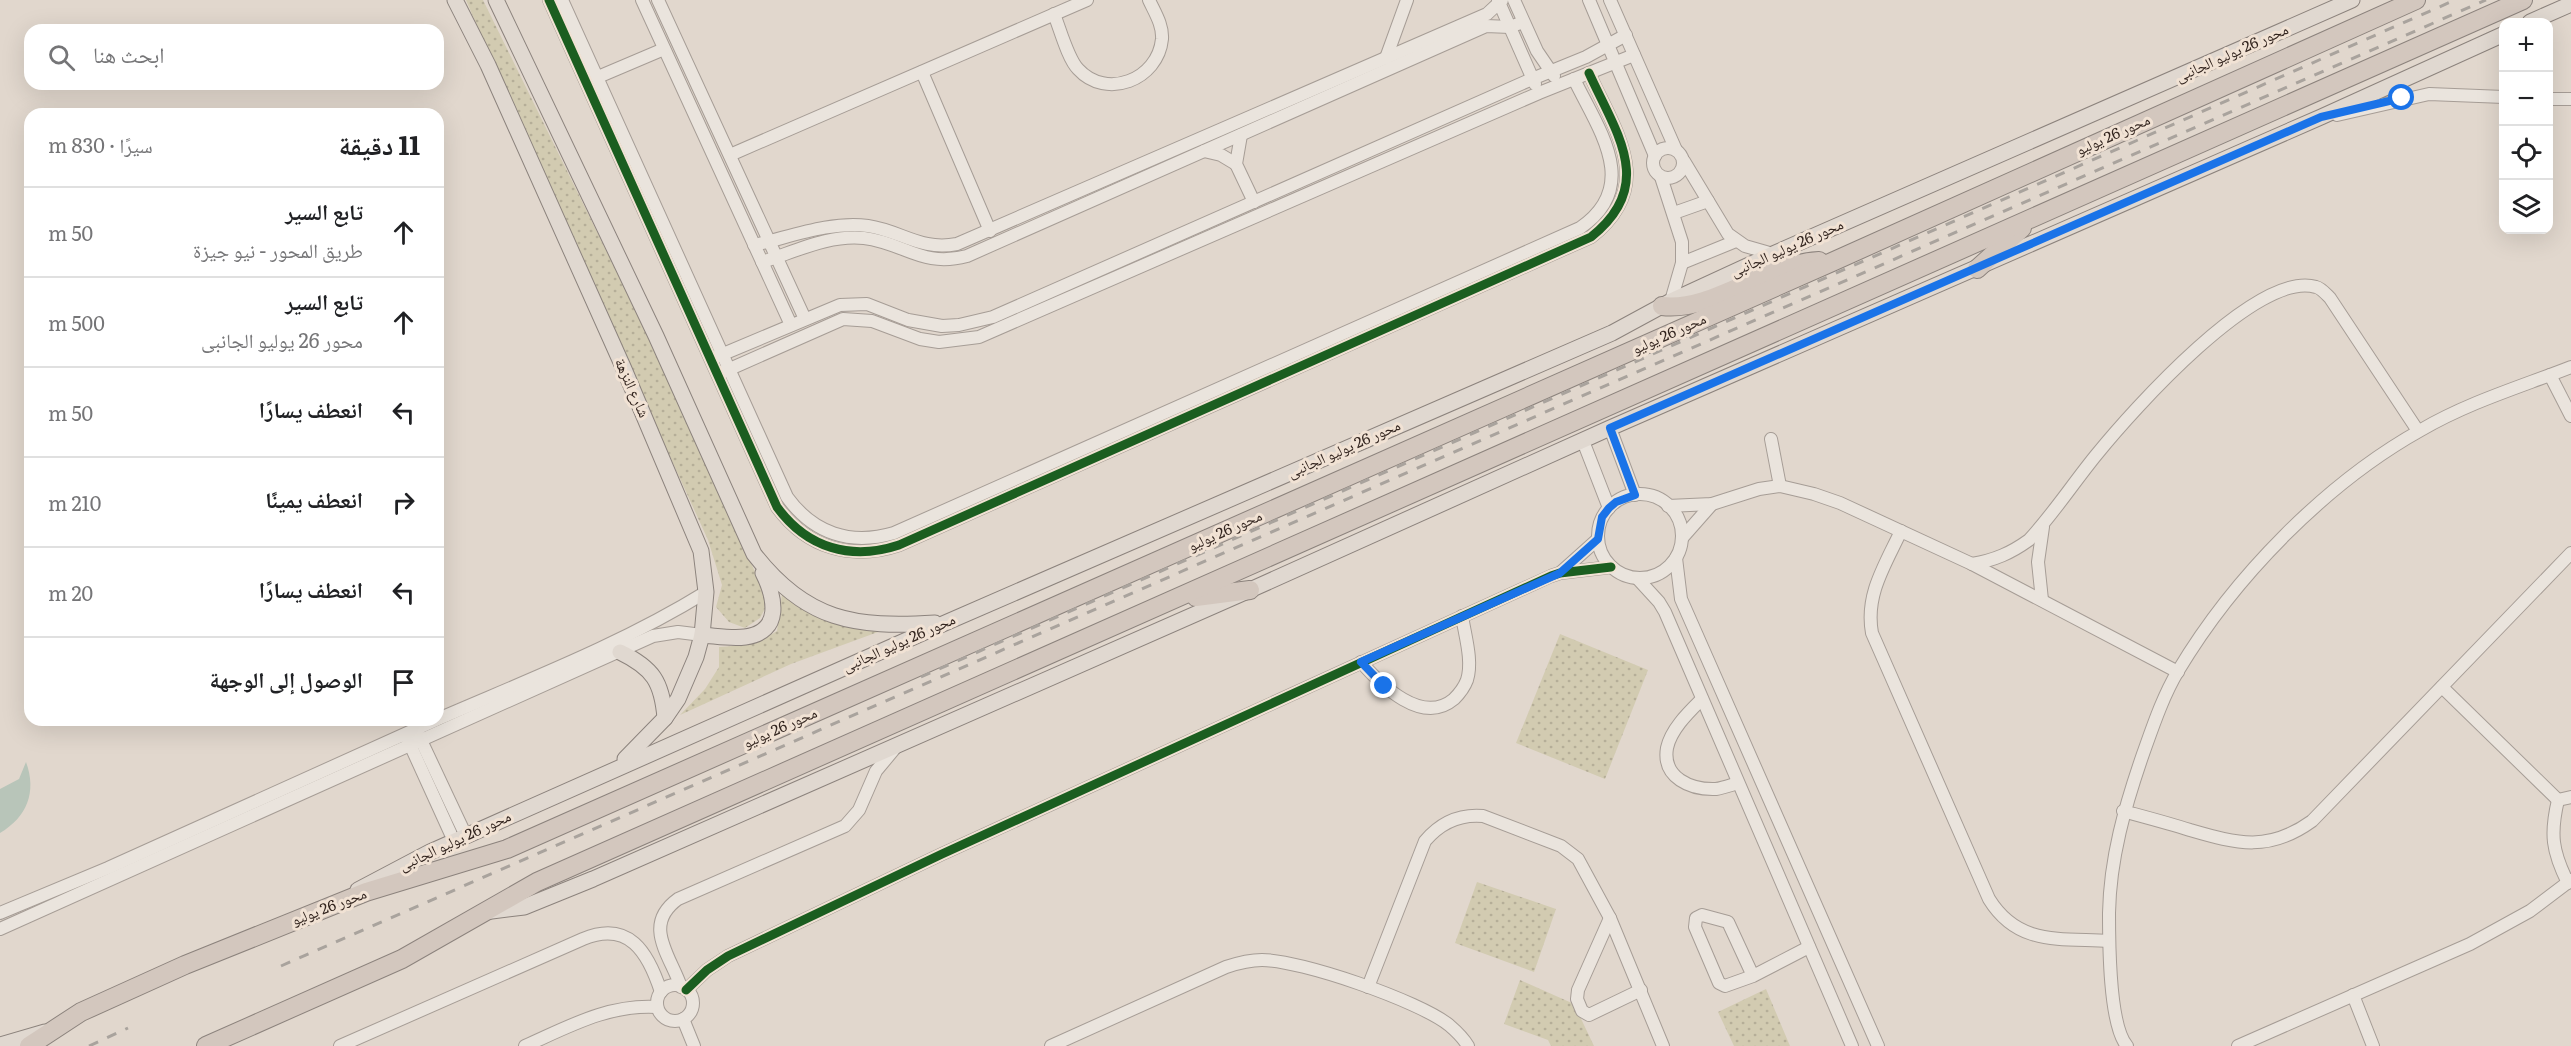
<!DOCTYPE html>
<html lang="ar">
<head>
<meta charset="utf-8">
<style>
  :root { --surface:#fff; --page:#f6f6f6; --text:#202124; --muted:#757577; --line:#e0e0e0 }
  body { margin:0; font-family:Literata,"Noto Naskh Arabic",serif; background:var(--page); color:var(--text); direction:rtl }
  .controls { position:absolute; right:18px; top:18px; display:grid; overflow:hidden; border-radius:12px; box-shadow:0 6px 24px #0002 }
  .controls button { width:54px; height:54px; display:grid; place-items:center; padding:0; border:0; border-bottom:2px solid var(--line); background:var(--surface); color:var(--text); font:30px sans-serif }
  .stop { position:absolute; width:18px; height:18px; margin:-14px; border:4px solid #1a73e8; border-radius:50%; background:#fff }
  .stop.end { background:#1a73e8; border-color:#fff; box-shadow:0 2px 6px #0008 }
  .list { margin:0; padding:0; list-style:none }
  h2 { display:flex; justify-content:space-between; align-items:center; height:78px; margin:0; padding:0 24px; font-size:26px }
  h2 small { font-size:20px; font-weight:400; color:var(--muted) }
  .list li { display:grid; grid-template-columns:39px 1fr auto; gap:18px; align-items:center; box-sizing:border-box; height:90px; padding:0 24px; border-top:2px solid var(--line) }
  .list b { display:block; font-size:22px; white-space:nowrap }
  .list p { margin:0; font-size:20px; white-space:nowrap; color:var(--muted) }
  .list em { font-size:20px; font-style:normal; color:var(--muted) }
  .icon { flex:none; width:33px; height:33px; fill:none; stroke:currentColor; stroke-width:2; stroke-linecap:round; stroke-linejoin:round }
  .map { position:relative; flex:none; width:2571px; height:1046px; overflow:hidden; direction:ltr }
  .search { position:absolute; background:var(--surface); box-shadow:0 6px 24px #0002; left:24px; top:24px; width:420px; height:66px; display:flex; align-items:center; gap:15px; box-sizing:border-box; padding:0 21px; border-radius:18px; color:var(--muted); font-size:22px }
  .panel { position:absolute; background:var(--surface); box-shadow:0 6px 24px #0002; left:24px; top:108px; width:420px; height:618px; border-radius:18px; direction:rtl }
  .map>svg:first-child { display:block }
</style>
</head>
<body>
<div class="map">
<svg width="2571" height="1046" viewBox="0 0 2571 1046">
  <defs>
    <pattern id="green-dots" width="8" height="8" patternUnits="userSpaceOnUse" patternTransform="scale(1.5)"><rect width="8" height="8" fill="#d2cbb1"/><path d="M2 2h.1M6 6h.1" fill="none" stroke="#b5ae98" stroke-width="1.8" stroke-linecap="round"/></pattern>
  </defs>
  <rect width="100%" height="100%" fill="#e1d7cd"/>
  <g fill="url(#green-dots)">
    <path d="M466,0H483L632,303L761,585L767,605L760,618L745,628L729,622L716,607L722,585L708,540L519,125Z"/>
    <path d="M782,594L806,607L878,632L791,664L680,715L705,689L719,667V647C744,645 755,645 777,631Z"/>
    <path d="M1560,634L1648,670L1605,779L1516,743Z"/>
    <path d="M1477,882L1556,909L1534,972L1455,943Z"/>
    <path d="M1520,980L1574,1004L1594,1046H1551L1548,1040L1504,1024Z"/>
    <path d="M1766,989L1790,1046H1734L1718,1012Z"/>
  </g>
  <path fill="#b8c5b9" d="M26,762C37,792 27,817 0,833V789L19,779Z"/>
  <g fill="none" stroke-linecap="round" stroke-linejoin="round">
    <g stroke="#a69d96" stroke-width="14">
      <g id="minor">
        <path d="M549,0L777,507C807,548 851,561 899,545L1591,237C1657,185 1616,133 1589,73"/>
        <path d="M562,0L787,497C813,533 850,546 894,533L1580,228C1642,186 1598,129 1574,79"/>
        <path d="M642,0L791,325"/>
        <path d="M658,0L805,319"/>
        <path d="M1498,0L1535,84"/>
        <path d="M1514,0L1537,51L1554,76"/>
        <path d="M1589,0L1655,156"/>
        <path d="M1610,0L1676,150"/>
        <path d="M1054,14C1060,29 1068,59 1078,69C1106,100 1158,80 1162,39C1163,25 1155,13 1149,0"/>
        <path d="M1386,58L1407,0"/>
        <path d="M922,72L990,231"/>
        <path d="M598,77L664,49"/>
        <path d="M2548,99H2571"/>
        <path d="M2337,115L2429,94L2504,97"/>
        <path d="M1241,135L1236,164L1254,202"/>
        <circle cx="1668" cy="163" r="15"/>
        <path d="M1204,151L1221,155L1236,164"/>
        <path d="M730,155L1087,0"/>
        <path d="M1684,161L1728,234L1745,246L1773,254"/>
        <path d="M1661,177L1682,242V263L1671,301"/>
        <path d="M1674,213L1708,201"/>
        <path d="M754,245C790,237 830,221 868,226C902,231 920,251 957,244L1487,14L1502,0"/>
        <path d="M762,262C794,252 830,234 864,238C905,243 922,268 967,256L1486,26L1510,27L1523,22"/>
        <path d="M1682,263L1736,241"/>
        <path d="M716,357L840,305L867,304L908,320L942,326L959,325L993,317L1532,79L1586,57L1626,35"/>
        <path d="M723,372L843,319L872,321L920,339L939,342L979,337L1539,93L1634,55"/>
        <path d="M2550,375L2571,416"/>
        <path d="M1610,428L1635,495"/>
        <path d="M1771,439L1780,486"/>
        <path d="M1583,441L1609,508"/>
        <circle cx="1640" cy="536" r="42"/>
        <path d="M1668,506L1712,504L1759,489L1780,486L1814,494L1840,503L1972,564L2178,672"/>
        <path d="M1901,531C1885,565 1865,595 1872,633L1989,899C2018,946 2060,938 2109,941"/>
        <path d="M1682,538L1712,504"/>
        <path d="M1676,558L1681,599L1878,1046"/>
        <path d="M1972,564C1995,560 2011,553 2029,540C2054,513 2074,482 2097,454C2132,411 2258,269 2316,287C2321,288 2326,294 2330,298L2418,431"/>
        <path d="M1560,573L1598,539"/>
        <path d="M1637,578L1659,602L1665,612L1852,1046"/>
        <path d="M2042,600L2038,562L2043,527"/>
        <path d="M1361,662C1381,685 1422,726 1454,699C1460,693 1464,688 1467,680C1473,661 1465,636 1462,616"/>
        <path d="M2442,687L2558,800"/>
        <path d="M1702,699C1689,712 1671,729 1667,748C1662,778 1691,790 1716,789C1723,788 1731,785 1738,783"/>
        <path d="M438,719C528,680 622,644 706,592"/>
        <path d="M419,736L466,836"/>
        <path d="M408,740L454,841"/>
        <path d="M2558,800C2550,834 2552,851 2568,883"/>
        <path d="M2558,800L2571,797"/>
        <path d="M2123,811C2145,817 2168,823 2190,830C2238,844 2269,852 2312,821L2571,553"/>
        <path d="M0,913L108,868L436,720"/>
        <path d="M1610,918L1578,990L1577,999L1582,1011L1589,1015L1641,990"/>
        <path d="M0,929L653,636L678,632L702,635"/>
        <path d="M1753,976L1728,922L1702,915L1696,918L1695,927L1719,983L1725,986L1753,976L1809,947"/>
        <circle cx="675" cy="1003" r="18"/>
        <path d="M681,987C670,955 642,925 678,899L845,826L859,810L876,771L896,747"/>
        <path d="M1368,987L1425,841C1441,822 1460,814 1483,816L1561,846L1578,859L1610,918L1663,1046"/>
        <path d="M686,990L707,970L728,956L942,854L1551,576L1560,573L1611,567"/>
        <path d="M2353,995L2373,1046"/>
        <path d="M683,1019L694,1046"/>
        <path d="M340,1046L583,939C629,920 648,952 661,992"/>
        <path d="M525,1046C568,1027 608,1004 657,1007"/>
        <path d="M1051,1046L1226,967C1238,963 1250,960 1262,960C1301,960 1419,1001 1449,1025C1456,1031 1464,1039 1468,1046"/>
        <path d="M2127,1046C2109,1025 2109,942 2109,913C2110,858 2125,806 2143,754C2153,726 2163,696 2178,671C2234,577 2326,483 2421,430C2469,402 2520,387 2571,367"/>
        <path d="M2238,1046L2470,944L2530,911L2571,880"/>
      </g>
    </g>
    <g stroke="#8c837d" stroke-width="17">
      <g id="major">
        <path d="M455,0L488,65L624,369L701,551L706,592L702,635L696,657L678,699L665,718L625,759"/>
        <path d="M496,0L656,336L754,554C806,621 855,628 935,623"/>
        <path d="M2530,22L2571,4"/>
        <path d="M702,635C716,636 732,639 745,637C783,632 775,597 763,573"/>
        <path d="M620,652C653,668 662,682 665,718"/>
        <path d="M358,890L430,852L945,623L1612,333L1671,301L1773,254L2352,0"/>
        <path d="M484,912L524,907L593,879L1250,590L1610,428L2321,117L2504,34"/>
        <path d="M0,1045L45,1032"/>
      </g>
    </g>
    <g stroke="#8c837d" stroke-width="20">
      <g id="highway">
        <path d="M1977,269L2022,228"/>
        <path d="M1662,306C1713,312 1765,264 1819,261"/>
        <path d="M1196,597L1250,590"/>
        <path d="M29,1046L81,1012L185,965L366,892L507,849L1832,262L2416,0"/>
        <path d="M206,1046L402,959L537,882L2523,0"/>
      </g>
    </g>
    <use href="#minor" stroke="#eae4dd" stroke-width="12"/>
    <use href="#major" stroke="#e0d8d0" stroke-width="15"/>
    <use href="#highway" stroke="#d3c7be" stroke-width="18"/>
    <g stroke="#a9a39d" stroke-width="3" stroke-dasharray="10 10" stroke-linecap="butt">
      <path d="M921,677L2455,0"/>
      <path d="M281,966L2486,0"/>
      <path d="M89,1046L128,1028"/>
    </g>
    <g stroke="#f1e2d4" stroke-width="13">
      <g id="cycleway">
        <path d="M549,0L777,507C807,548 851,561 899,545L1591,237C1657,185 1616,133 1589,73"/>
        <path d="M686,990L707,970L728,956L942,854L1551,576L1560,573L1611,567"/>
      </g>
    </g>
    <use href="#cycleway" stroke="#1b5e20" stroke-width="9"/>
  </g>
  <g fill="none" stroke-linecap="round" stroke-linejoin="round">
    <path stroke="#1a73e8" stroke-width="8" d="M1384,686L1361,662L1560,573L1598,539L1602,517L1609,508L1616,502L1635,495L1610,428L2321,117L2402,98"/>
  </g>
  <g text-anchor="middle" stroke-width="6" stroke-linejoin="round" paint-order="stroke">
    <g font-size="15" fill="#33251f" stroke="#f1e2d4">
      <text transform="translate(2232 53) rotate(-24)" y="5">محور 26 يوليو الجانبى</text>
      <text transform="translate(2113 135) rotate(-24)" y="5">محور 26 يوليو</text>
      <text transform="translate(1787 248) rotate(-24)" y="5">محور 26 يوليو الجانبى</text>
      <text transform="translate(1669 334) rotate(-24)" y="5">محور 26 يوليو</text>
      <text transform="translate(632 388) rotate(66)" y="5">شارع النزهة</text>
      <text transform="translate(1344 449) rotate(-24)" y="5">محور 26 يوليو الجانبى</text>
      <text transform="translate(1225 531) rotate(-24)" y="5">محور 26 يوليو</text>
      <text transform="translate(899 643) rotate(-24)" y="5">محور 26 يوليو الجانبى</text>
      <text transform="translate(780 728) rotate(-24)" y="5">محور 26 يوليو</text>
      <text transform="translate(455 841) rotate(-25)" y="5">محور 26 يوليو الجانبى</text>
      <text transform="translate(329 907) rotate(-21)" y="5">محور 26 يوليو</text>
    </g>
  </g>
</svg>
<div class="controls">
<button>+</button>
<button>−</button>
<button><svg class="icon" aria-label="locate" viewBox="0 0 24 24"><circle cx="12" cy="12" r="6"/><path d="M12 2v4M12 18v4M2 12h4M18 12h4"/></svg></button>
<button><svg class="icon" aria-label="layers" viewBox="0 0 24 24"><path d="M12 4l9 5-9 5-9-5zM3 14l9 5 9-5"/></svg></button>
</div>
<div class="stop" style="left:2402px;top:98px"></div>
<div class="stop end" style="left:1384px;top:686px"></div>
<div class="search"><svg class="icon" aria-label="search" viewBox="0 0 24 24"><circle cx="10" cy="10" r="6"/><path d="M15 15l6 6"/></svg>ابحث هنا</div>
<section class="panel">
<h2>11 دقيقة<small>سيرًا · 830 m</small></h2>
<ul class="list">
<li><svg class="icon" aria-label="ahead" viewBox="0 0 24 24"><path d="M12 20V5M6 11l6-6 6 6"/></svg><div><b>تابع السير</b><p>طريق المحور - نيو جيزة</p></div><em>50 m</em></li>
<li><svg class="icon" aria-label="ahead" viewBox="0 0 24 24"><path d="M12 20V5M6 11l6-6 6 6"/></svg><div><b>تابع السير</b><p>محور 26 يوليو الجانبى</p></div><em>500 m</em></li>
<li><svg class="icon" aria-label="left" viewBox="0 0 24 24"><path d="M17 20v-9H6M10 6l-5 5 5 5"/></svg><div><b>انعطف يسارًا</b></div><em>50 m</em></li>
<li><svg class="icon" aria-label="right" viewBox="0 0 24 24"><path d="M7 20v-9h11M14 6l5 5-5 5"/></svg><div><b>انعطف يمينًا</b></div><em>210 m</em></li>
<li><svg class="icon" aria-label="left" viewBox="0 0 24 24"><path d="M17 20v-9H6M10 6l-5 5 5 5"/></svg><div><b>انعطف يسارًا</b></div><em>20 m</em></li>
<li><svg class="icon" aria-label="arrive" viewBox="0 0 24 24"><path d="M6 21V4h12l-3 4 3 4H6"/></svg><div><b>الوصول إلى الوجهة</b></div></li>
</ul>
</section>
</div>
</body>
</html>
